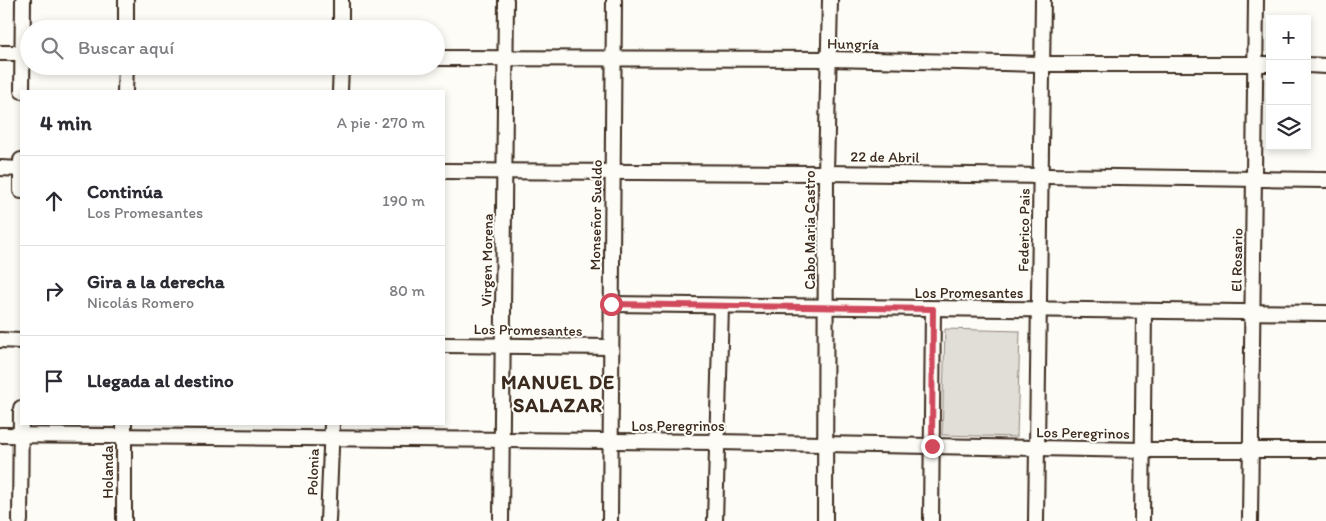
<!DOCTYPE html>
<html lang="es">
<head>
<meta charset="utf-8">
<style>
  :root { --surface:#fff; --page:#f2f2f3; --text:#2b2b33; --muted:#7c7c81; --line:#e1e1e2 }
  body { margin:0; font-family:Itim,sans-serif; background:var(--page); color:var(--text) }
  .controls { position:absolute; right:15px; top:15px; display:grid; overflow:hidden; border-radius:0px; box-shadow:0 2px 8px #0003 }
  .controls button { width:45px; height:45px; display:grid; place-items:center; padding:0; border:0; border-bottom:1px solid var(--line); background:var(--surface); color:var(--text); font:25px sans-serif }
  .stop { position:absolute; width:15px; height:15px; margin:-11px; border:4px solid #d1495b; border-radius:50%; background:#fff }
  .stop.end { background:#d1495b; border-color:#fff; box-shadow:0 1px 5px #0008 }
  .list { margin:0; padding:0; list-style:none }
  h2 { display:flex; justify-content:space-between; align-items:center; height:65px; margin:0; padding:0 20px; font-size:21px }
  h2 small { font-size:16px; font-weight:400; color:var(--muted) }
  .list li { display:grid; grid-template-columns:32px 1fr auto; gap:15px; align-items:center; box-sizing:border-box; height:90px; padding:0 20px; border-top:1px solid var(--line) }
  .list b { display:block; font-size:19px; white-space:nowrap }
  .list p { margin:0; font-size:16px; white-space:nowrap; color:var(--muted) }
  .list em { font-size:16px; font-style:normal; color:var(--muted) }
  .icon { flex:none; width:28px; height:28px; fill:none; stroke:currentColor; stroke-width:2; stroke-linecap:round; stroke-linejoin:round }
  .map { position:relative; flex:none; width:1326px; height:521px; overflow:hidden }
  .search { position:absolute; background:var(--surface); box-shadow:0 2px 8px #0003; left:20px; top:20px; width:425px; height:55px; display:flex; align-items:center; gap:12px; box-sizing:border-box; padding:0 18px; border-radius:28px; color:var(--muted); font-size:19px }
  .panel { position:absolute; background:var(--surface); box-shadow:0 2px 8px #0003; left:20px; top:90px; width:425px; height:335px; border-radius:0px }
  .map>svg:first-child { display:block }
</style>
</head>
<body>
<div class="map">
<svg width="1326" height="521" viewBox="0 0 1326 521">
  <rect width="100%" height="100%" fill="#fdfcf7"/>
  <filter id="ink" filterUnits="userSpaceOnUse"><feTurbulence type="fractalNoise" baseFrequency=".02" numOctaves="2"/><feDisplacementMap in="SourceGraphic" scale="10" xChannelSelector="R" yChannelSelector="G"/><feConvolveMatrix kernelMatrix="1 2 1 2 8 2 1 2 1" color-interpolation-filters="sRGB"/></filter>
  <g filter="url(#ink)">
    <path fill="#e1ded7" stroke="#8e847a" d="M945,329L1020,331L1017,437L942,435Z"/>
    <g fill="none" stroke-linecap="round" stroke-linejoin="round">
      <g stroke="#3b2a1e" stroke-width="18">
        <g id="street">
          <path d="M126,29V0"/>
          <path d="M341,29V0"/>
          <path d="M0,53H29"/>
          <path d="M436,58L829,59L1042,64H1270"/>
          <path d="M1307,65L1326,66"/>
          <path d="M22,91L23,0"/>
          <path d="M125,91L126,66"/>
          <path d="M340,91L341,66"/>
          <path d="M21,160V191"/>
          <path d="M0,168L21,169"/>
          <path d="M444,171L826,173L1326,180"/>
          <path d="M611,304L1326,313"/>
          <path d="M0,340L21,341"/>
          <path d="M444,345L611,347"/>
          <path d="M0,435L717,442L1143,450H1326"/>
          <path d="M20,521L21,408"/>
          <path d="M124,521V424"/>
          <path d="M328,521L332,424"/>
          <path d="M501,521L506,0"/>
          <path d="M610,521L614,0"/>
          <path d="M715,521L721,306"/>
          <path d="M825,521L826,173L830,0"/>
          <path d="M931,521L933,309"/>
          <path d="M1036,521L1043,0"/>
          <path d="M1142,521L1144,311"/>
          <path d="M1250,521L1256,0"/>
        </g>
      </g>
      <use href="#street" stroke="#fdfcf7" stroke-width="14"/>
    </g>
  </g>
  <g fill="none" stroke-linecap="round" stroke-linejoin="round" filter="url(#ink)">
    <path stroke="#d1495b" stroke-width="6" d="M611,304L933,309L932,446"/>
  </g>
  <g text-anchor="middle" stroke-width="4" stroke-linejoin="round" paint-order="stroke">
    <g font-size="15" fill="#3b2a1e" stroke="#fdfcf7">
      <text transform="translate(853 44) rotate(1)" y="5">Hungría</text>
      <text transform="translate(885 157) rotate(1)" y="5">22 de Abril</text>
      <text transform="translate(596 215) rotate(-89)" y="5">Monseñor Sueldo</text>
      <text transform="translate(810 230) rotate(-90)" y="5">Cabo Maria Castro</text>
      <text transform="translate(1024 230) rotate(-89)" y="5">Federico Pais</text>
      <text transform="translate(487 260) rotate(-89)" y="5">Virgen Morena</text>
      <text transform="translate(1237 260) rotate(-89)" y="5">El Rosario</text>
      <text x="969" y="298">Los Promesantes</text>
      <text transform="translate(528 330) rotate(1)" y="5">Los Promesantes</text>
      <text x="678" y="431">Los Peregrinos</text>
      <text transform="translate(1083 433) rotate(1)" y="5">Los Peregrinos</text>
      <text transform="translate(108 472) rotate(-90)" y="5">Holanda</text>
      <text transform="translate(313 472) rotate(-88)" y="5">Polonia</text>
    </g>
    <g font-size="20" font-weight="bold" letter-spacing="1" fill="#3b2a1e" stroke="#fdfcf7">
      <text x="558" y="389">MANUEL DE<tspan x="558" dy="23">SALAZAR</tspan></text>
    </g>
  </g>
</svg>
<div class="controls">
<button>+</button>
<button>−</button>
<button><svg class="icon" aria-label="layers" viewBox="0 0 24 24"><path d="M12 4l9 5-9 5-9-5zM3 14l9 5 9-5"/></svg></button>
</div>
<div class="stop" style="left:611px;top:304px"></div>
<div class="stop end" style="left:932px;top:446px"></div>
<div class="search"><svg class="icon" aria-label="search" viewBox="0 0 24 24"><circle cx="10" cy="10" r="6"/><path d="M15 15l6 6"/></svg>Buscar aquí</div>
<section class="panel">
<h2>4 min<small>A pie · 270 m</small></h2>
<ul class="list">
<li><svg class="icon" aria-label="ahead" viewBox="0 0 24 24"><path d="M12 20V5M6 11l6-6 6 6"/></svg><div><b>Continúa</b><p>Los Promesantes</p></div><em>190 m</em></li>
<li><svg class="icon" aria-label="right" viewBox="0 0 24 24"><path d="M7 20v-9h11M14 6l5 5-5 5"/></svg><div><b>Gira a la derecha</b><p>Nicolás Romero</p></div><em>80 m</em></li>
<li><svg class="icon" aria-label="arrive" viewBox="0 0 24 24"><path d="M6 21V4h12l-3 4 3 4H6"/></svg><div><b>Llegada al destino</b></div></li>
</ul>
</section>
</div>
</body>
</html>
